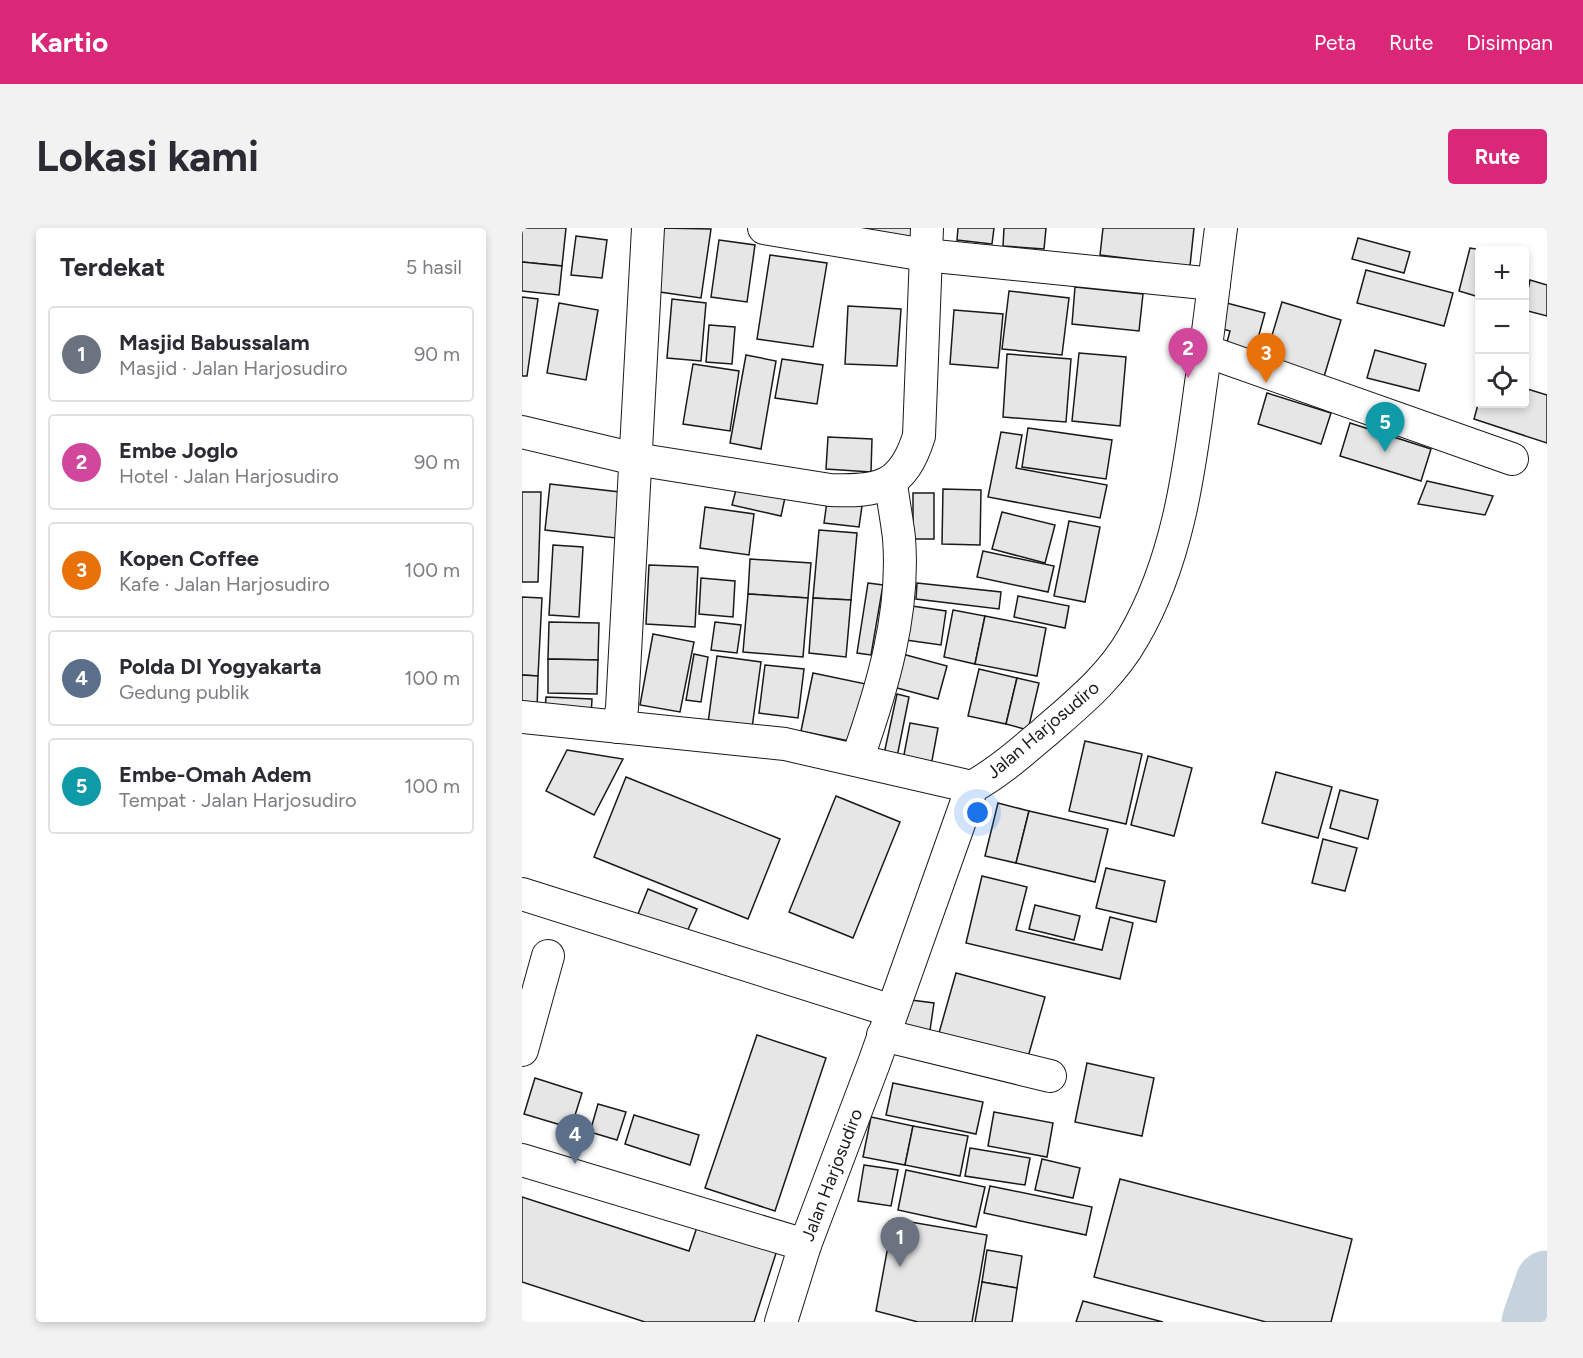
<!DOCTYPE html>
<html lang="id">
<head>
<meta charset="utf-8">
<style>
  :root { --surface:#fff; --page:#f2f2f3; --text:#2b2b33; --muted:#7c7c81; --line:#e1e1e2; --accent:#db2777 }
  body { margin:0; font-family:Figtree,sans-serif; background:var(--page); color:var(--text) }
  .controls { position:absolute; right:18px; top:18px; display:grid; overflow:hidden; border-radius:6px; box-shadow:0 3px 9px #0003 }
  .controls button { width:54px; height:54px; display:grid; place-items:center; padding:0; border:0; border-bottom:2px solid var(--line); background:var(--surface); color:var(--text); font:30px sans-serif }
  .you { position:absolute; left:456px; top:585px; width:21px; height:21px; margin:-15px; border:4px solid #fff; border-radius:50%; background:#1a73e8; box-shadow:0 0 0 9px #1a73e833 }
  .badge { display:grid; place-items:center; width:39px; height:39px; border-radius:50%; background:var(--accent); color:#fff; font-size:20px; font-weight:700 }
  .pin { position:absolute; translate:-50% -50px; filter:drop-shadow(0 2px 3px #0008) }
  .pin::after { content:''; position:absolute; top:32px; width:21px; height:18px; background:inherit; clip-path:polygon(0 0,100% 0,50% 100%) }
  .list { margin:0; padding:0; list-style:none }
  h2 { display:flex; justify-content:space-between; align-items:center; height:78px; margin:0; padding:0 24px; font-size:26px }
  h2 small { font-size:20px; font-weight:400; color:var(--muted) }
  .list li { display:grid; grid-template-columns:39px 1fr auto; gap:18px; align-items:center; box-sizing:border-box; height:96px; margin:0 12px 12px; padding:0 12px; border:2px solid var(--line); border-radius:6px }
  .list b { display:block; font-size:22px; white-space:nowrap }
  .list p { margin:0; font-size:20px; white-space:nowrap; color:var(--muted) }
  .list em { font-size:20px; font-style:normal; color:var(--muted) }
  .icon { flex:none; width:33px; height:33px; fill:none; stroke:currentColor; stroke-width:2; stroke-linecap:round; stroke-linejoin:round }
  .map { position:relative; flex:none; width:1025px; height:1094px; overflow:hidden; border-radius:6px }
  header { display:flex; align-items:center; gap:36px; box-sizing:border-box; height:84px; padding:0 30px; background:var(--accent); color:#fff }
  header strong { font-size:28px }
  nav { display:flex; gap:33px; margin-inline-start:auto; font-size:21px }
  .intro { display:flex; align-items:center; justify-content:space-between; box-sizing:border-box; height:144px; padding:0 36px }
  h1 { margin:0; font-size:42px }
  .button { padding:15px 27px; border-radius:6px; background:var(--accent); color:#fff; font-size:21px; font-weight:700 }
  main { display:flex; gap:36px; padding:0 36px }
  aside { flex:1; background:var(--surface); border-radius:6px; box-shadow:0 3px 9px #0003 }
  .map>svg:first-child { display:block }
</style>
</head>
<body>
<header>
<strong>Kartio</strong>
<nav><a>Peta</a><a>Rute</a><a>Disimpan</a></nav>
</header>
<div class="intro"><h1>Lokasi kami</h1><a class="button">Rute</a></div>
<main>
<aside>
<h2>Terdekat<small>5 hasil</small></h2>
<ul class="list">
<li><span class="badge" style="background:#6b7280">1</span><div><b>Masjid Babussalam</b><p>Masjid · Jalan Harjosudiro</p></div><em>90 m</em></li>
<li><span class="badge" style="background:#d1479c">2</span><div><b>Embe Joglo</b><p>Hotel · Jalan Harjosudiro</p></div><em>90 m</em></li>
<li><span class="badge" style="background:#e8710a">3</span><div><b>Kopen Coffee</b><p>Kafe · Jalan Harjosudiro</p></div><em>100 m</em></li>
<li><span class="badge" style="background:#5c6f8a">4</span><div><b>Polda DI Yogyakarta</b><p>Gedung publik</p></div><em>100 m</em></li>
<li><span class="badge" style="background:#0f9aa8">5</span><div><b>Embe-Omah Adem</b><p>Tempat · Jalan Harjosudiro</p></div><em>100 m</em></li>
</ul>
</aside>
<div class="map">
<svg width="1025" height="1094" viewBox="0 0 1025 1094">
  <rect width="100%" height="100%" fill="#fff"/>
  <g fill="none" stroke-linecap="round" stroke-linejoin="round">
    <path stroke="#c6d2dc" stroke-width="63" d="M1011,1094L1025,1054"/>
  </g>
  <g fill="#e6e6e6" stroke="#1a1a1a" stroke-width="1.5">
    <path d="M0,0H44L40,38L0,34Z"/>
    <path d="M140,0L189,1L179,70L131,63Z"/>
    <path d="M344,0H392L391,9L343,2Z"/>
    <path d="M436,0H472L470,16L435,12Z"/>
    <path d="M482,0H524L522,21L481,18Z"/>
    <path d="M581,0H672L668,38L578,27Z"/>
    <path d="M54,8L85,12L80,50L49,47Z"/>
    <path d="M836,10L888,24L882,45L830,31Z"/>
    <path d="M197,12L233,17L225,74L189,69Z"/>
    <path d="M948,20L959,22L957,69L937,63Z"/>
    <path d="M248,27L305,35L291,119L235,111Z"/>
    <path d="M0,34L40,38L37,67L0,63Z"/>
    <path d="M844,42L931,65L922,98L835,75Z"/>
    <path d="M1008,52L1025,57V88L1002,82Z"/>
    <path d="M553,59L621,66L617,103L550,96Z"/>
    <path d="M487,63L547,70L540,127L480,121Z"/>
    <path d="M0,69L16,71L5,148H0Z"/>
    <path d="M150,71L184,75L179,133L145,130Z"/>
    <path d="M697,73L743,85L732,125L704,118L708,103L690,98Z"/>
    <path d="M760,74L819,92L801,152L742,134Z"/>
    <path d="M37,75L76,82L64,152L25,145Z"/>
    <path d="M326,78L379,81L375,138L323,136Z"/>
    <path d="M432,82L481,86L476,140L428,136Z"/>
    <path d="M187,97L213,99L210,136L184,134Z"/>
    <path d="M853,122L904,136L897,163L845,150Z"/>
    <path d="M557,125L604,129L598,198L550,193Z"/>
    <path d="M485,126L549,131L544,194L481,189Z"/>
    <path d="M224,127L254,133L239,221L208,215Z"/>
    <path d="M260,131L301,137L295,176L253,170Z"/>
    <path d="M171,136L217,143L208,203L161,196Z"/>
    <path d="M1002,160L1025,167V215L952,191L957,173V176H1002Z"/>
    <path d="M745,165L809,185L799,216L736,196Z"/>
    <path d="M828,195L909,221L899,253L818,228Z"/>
    <path d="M506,200L590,212L584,251L500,239Z"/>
    <path d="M479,204L500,207L494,240L585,257L578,290L466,269Z"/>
    <path d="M306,209L350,211L349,244L304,241Z"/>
    <path d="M905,253L971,268L963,287L896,276Z"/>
    <path d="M216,254L264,265L259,288L210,277Z"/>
    <path d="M28,256L98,264L94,310L23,302Z"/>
    <path d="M421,261L459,262L458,317L420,316Z"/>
    <path d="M0,264H19L16,354H0Z"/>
    <rect x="391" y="265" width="21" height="46"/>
    <path d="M306,266L341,271L337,299L302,295Z"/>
    <path d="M183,279L232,286L227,327L178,320Z"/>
    <path d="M480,284L533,297L523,335L470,321Z"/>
    <path d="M547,293L578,299L563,374L532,368Z"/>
    <path d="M297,302L335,305L329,372L291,370Z"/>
    <path d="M31,317L61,319L57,389L27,387Z"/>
    <path d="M461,323L532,338L526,364L455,349Z"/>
    <path d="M228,331L289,335L286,370L226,366Z"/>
    <path d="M127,337L176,339L173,399L124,396Z"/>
    <path d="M179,350L213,353L211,389L177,386Z"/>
    <path d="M346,355L361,357L349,427L335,425Z"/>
    <path d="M395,355L479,364L477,381L394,371Z"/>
    <path d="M226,366L286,370L281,429L221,424Z"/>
    <path d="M496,368L547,378L543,400L492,389Z"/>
    <path d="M0,369L20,370L16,448L0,447Z"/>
    <path d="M291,370L329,372L324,429L287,425Z"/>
    <path d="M383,377L424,383L419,417L377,411Z"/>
    <path d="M431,382L463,388L453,436L422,429Z"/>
    <path d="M463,388L524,400L515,448L453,436Z"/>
    <path d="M27,394L77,395L76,432L26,431Z"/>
    <path d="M193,394L219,397L215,425L189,422Z"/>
    <path d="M131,406L172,414L158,484L118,477Z"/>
    <path d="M373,424L425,438L416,471L364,457Z"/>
    <path d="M172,426L186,429L179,474L164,472Z"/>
    <path d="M195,428L239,434L230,500L186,495Z"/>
    <path d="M26,431L76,432L75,466L26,465Z"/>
    <path d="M243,437L282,441L276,490L237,485Z"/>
    <path d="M457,441L495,450L484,496L446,488Z"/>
    <path d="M291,445L344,456L332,514L279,503Z"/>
    <path d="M0,447L16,448L15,483L0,482Z"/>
    <path d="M495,450L517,455L506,502L484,496Z"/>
    <path d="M375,466L387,469L375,529L362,526Z"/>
    <path d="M24,469L70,471L69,489L23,487Z"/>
    <path d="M388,495L416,500L409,538L381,532Z"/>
    <path d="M563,513L620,526L604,596L547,583Z"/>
    <path d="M45,522L101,531L72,587L24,563Z"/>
    <path d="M626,528L670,540L652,608L609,597Z"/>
    <path d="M754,544L810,559L796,610L740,595Z"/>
    <path d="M104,549L258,611L226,691L72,629Z"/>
    <path d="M818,562L856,572L846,611L808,600Z"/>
    <path d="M314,568L378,594L331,710L267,684Z"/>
    <path d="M476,575L507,583L494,635L463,628Z"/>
    <path d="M507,583L586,601L573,654L494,635Z"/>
    <path d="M801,611L835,620L823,663L790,655Z"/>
    <path d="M584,640L643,653L634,694L574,680Z"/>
    <path d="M460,648L505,659L494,702L580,722L588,689L611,695L598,751L444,715Z"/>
    <path d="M126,661L175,681L164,706L116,686Z"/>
    <path d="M513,677L558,688L552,712L507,701Z"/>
    <path d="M434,745L523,769L506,829L417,805Z"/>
    <path d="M381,771L412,775L407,809L376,805Z"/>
    <path d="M235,807L304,830L253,983L183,960Z"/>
    <path d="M565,835L632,850L620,908L553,894Z"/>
    <path d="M13,850L60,865L49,900L2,886Z"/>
    <path d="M371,855L461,874L454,906L364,887Z"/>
    <path d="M76,876L104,884L95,912L68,904Z"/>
    <path d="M472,884L531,895L525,929L466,918Z"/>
    <path d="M112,887L177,907L168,937L103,916Z"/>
    <path d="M349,889L391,898L383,937L341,929Z"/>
    <path d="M391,898L446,908L438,948L383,937Z"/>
    <path d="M448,920L508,930L503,957L443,948Z"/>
    <path d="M520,931L558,940L551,970L513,962Z"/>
    <path d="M342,937L376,942L369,978L336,973Z"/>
    <path d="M384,942L463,959L454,999L376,982Z"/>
    <path d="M598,951L830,1011L809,1094H744L572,1049Z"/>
    <path d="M468,958L570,979L564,1007L462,985Z"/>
    <path d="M0,969L167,1023L177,993L256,1019L232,1094H123L0,1054Z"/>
    <path d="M371,991L465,1007L450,1094H396L354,1083Z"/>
    <path d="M465,1022L500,1028L495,1060L460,1054Z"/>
    <path d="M460,1054L495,1060L490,1094H453Z"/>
    <path d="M561,1073L641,1094H554Z"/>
  </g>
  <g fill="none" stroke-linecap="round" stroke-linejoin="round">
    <g stroke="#1a1a1a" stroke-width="34">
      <g id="minor">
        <path d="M242,0L403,27L692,56"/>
        <path d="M684,123L990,231"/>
        <path d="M0,204L113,231L308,262C358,264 381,259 397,208L405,0"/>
        <path d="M0,489L263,516L450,559"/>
        <path d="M96,499L100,480L126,0"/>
        <path d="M335,532C360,461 383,386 377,310C375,292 371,273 369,255"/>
        <path d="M0,666L370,783"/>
        <path d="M361,807L528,848"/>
        <path d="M0,822L26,728"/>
        <path d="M0,932L283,1017"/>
        <path d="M259,1094L283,1017L352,835L450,559C477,544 498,525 522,505C555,476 589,449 611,410C655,335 667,246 678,162C686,108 692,54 699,0"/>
      </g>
    </g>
    <use href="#minor" stroke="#fff" stroke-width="32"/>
  </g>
  <g text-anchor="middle" stroke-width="4.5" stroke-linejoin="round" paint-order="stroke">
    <g font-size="18" fill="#1a1a1a" stroke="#fff">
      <text transform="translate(521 502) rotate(-40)" y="6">Jalan Harjosudiro</text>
      <text transform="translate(310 947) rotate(-69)" y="6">Jalan Harjosudiro</text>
    </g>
  </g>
</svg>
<div class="controls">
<button>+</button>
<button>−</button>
<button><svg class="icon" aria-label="locate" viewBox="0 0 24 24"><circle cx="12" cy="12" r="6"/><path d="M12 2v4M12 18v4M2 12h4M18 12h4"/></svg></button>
</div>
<div class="you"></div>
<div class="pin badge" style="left:378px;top:1039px;background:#6b7280">1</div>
<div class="pin badge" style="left:666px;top:150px;background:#d1479c">2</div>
<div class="pin badge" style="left:744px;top:155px;background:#e8710a">3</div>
<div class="pin badge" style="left:53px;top:936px;background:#5c6f8a">4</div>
<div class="pin badge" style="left:863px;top:224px;background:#0f9aa8">5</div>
</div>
</main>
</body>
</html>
